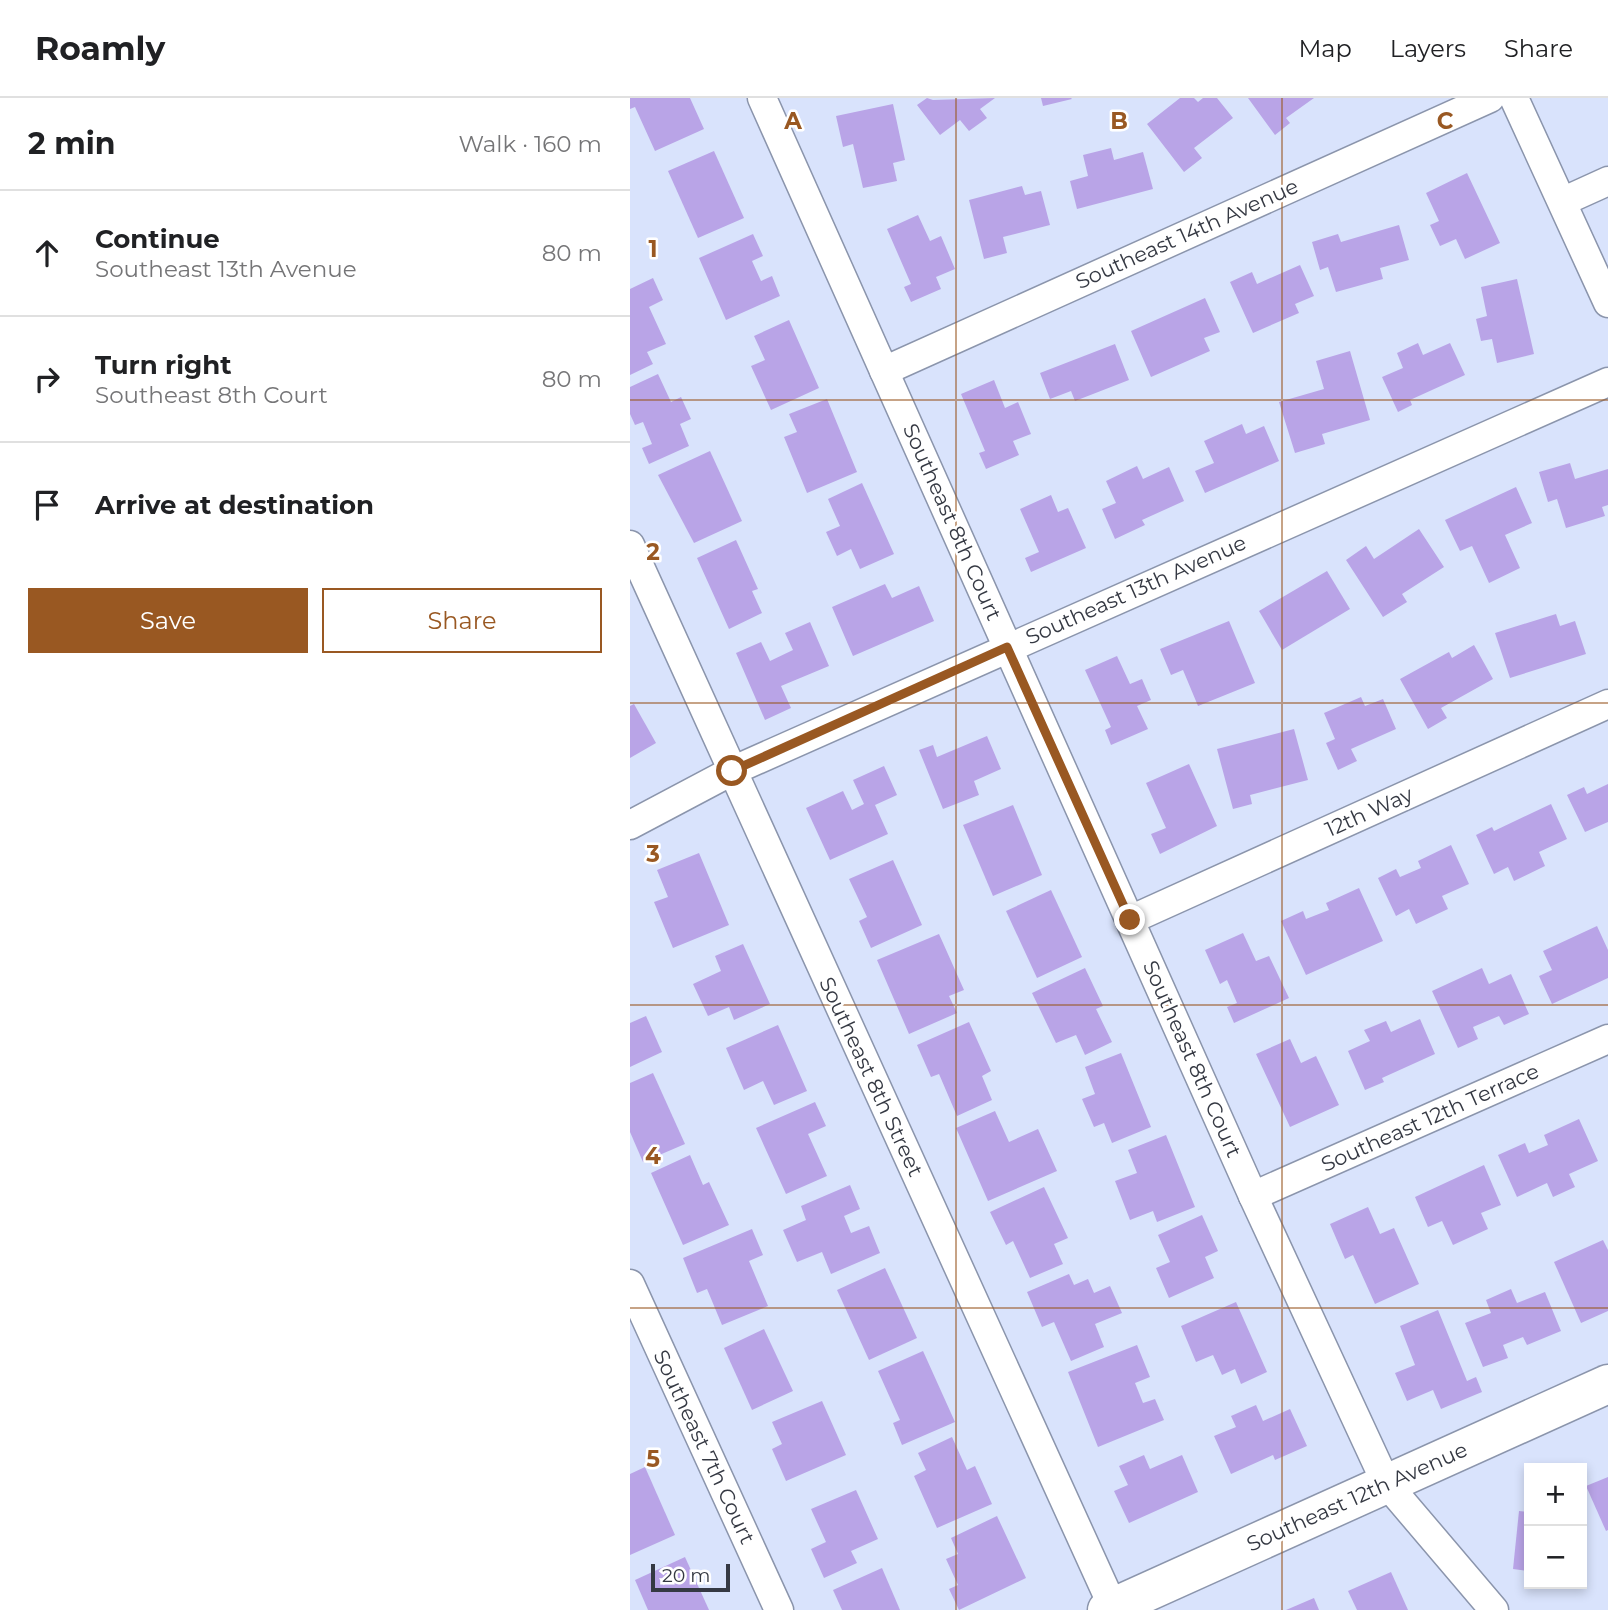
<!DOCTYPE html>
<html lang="en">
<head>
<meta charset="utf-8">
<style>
  :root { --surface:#fff; --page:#f6f6f6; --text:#202124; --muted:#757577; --line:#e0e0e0; --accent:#995822 }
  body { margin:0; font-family:Montserrat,sans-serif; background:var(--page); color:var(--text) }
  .controls { position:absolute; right:21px; bottom:21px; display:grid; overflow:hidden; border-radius:0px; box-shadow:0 4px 10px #0003 }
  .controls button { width:63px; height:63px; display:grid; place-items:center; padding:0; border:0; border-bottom:2px solid var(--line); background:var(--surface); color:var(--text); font:35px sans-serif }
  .scale { position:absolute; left:21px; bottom:18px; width:79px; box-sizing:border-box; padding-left:7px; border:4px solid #353943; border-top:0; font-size:19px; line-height:24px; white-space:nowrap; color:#353943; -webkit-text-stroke:5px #fff; paint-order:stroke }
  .stop { position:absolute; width:21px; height:21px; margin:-16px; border:5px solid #995822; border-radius:50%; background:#fff }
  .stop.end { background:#995822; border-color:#fff; box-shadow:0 2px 7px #0008 }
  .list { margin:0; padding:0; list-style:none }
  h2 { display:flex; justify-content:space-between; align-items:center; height:91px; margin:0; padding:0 28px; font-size:30px }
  h2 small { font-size:23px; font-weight:400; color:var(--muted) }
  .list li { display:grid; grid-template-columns:46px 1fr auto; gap:21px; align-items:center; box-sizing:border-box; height:126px; padding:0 28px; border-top:2px solid var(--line) }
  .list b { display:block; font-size:26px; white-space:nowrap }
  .list p { margin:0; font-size:23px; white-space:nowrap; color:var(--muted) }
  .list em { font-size:23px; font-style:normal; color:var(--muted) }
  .actions { display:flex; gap:14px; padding:21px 28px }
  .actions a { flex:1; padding:16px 0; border:2px solid var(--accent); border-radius:0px; text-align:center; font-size:24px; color:var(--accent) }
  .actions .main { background:var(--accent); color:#fff }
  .icon { flex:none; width:38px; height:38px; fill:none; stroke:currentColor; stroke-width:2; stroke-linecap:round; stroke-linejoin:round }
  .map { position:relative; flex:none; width:978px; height:1512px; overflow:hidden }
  header { display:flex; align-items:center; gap:42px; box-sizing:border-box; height:98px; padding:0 35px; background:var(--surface); border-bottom:2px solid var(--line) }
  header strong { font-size:33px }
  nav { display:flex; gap:38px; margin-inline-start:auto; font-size:24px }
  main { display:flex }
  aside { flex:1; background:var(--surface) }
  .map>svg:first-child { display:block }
</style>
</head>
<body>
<header>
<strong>Roamly</strong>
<nav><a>Map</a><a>Layers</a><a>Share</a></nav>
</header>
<main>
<aside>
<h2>2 min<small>Walk · 160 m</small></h2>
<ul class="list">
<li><svg class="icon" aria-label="ahead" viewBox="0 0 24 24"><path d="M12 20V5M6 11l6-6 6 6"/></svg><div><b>Continue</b><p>Southeast 13th Avenue</p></div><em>80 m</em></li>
<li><svg class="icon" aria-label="right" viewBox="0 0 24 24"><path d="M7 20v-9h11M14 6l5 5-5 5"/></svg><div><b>Turn right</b><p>Southeast 8th Court</p></div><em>80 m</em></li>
<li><svg class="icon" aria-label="arrive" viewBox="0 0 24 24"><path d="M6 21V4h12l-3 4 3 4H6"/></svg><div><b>Arrive at destination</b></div></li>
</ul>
<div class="actions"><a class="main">Save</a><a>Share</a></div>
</aside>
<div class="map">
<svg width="978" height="1512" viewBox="0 0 978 1512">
  <rect width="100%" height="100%" fill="#d9e3fc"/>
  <g fill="#b9a4e7">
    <path d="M0,0H60L74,31L25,53L5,9L0,11Z"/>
    <path d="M297,0L303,2L365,0L350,11L357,20L339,33L330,22L310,37L287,7Z"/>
    <path d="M411,0H441L442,1L413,8Z"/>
    <path d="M550,0H564L568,4L573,0H587L603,20L564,50L572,60L554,74L517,26Z"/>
    <path d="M618,0H684L656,20L660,25L645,37Z"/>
    <path d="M263,6L275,62L263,65L267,83L233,90L223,46L213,49L206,18Z"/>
    <path d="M481,50L484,62L513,54L523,91L447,111L440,83L458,78L453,57Z"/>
    <path d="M84,53L114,120L68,140L38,73Z"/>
    <path d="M837,75L870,145L835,161L826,141L810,148L800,127L809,123L796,95Z"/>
    <path d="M392,88L395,97L411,93L420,127L373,139L377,155L354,161L339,102Z"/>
    <path d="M288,117L300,143L311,138L325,171L306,179L311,191L281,204L274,189L281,186L257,131Z"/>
    <path d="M769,127L779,162L750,170L753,181L706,194L698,169L690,172L682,144L708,136L711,144Z"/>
    <path d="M123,136L133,158L122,163L131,183L142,178L150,198L96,222L69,160Z"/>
    <path d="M670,167L684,198L665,206L669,215L623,235L600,184L622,174L627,186Z"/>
    <path d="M23,180L33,202L19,209L36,246L17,254L23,266L0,277V191Z"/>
    <path d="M887,181L904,256L867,265L862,241L851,243L846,221L857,218L851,189Z"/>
    <path d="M575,200L590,234L574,240L580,253L521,279L501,233Z"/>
    <path d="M159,222L189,290L141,312L121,268L135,262L124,238Z"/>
    <path d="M788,245L793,257L820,245L835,277L780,302L782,307L768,314L752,279L773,270L767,255Z"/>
    <path d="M485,246L499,282L445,303L441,293L420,301L410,275Z"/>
    <path d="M720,253L740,322L692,336L695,346L665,355L649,304L694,291L686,263Z"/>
    <path d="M28,276L41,304L51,299L61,321L50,326L59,348L19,366L12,350L22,346L13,324L5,327L0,316V289Z"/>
    <path d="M364,282L375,310L388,304L401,336L383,343L389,357L356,371L349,355L355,353L331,296Z"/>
    <path d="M197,301L227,374L177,395L154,339L167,334L159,316Z"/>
    <path d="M612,326L616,336L634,328L649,363L575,395L565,373L584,365L574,343Z"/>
    <path d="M80,353L112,423L64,445L28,377Z"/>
    <path d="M940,365L945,381L978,371V407L972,409L975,418L936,430L927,401L918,404L909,374Z"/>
    <path d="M507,368L513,381L539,369L554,403L512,422L515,427L485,441L472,411L486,405L476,383Z"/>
    <path d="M232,385L264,456L230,471L221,451L207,458L196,434L210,428L198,401Z"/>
    <path d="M886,389L902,425L875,437L890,470L859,485L842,448L830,453L815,422Z"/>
    <path d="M421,397L428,414L438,410L456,450L401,474L395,460L409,454L390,411Z"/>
    <path d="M789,431L814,469L772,496L777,504L753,519L716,462L736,448L744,461Z"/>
    <path d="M106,442L128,491L122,493L132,515L99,531L67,460Z"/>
    <path d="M697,473L720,511L652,552L629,513Z"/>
    <path d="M255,486L262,500L289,488L304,523L223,558L202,509Z"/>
    <path d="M926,516L930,528L945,523L956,556L880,580L865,535Z"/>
    <path d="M599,523L625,585L568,608L553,572L541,577L530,551Z"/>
    <path d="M180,524L199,568L151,588L161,610L135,622L106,555L131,544L140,563L163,552L155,535Z"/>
    <path d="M844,547L863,581L811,610L817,620L798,631L770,581L819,554L822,560Z"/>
    <path d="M487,558L500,586L512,581L521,602L507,608L518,631L481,647L475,632L481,629L455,572Z"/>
    <path d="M731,599L735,608L753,601L766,631L721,651L727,663L708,672L696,645L705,641L694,615Z"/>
    <path d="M4,606L26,645L0,660V608Z"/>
    <path d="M664,631L678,682L620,697L622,706L603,711L587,651Z"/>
    <path d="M357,638L371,671L344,683L349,697L313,711L289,652L303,647L307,659Z"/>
    <path d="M559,666L587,728L530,756L521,736L536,730L516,685Z"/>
    <path d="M254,668L267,697L245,707L258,736L200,762L176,710L213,693L222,712L234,706L223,682Z"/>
    <path d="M978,686V724L955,734L937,697L954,689L957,696Z"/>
    <path d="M921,706L937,741L909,754L915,768L884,783L878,769L864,776L846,737L862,729L864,733Z"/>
    <path d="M383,707L412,777L363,798L333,727Z"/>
    <path d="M821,747L839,786L812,798L818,811L786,826L779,811L766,818L748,780L766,771L770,779L791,770L788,763Z"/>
    <path d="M69,755L99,827L43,850L24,804L38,799L27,772Z"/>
    <path d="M263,762L292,827L241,850L229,823L237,819L219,781Z"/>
    <path d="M729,790L753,843L676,877L651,823L673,813L676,821L699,812L696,805Z"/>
    <path d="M421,792L452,859L407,880L376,813Z"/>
    <path d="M967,828L978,852V880L922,906L909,878L922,872L913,853Z"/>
    <path d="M613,835L626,863L639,858L659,900L604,925L597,909L607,905L597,882L590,886L575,852Z"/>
    <path d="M309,836L334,892L319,898L327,915L279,936L247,862Z"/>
    <path d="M113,846L140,906L104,922L99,909L78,918L63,886L91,873L85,858Z"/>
    <path d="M455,870L473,908L466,911L482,944L455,957L446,937L426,945L402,895Z"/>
    <path d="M852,870L859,886L881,876L899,916L874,927L869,918L843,929L848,941L828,950L802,893Z"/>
    <path d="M16,918L32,954L0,969V925Z"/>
    <path d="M790,921L805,956L752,980L754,984L735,992L718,953L740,943L734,932L756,923L761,934Z"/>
    <path d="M339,924L361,973L352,978L362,1002L327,1018L309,976L301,979L287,947Z"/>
    <path d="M148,927L177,993L144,1007L133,983L114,992L96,950Z"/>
    <path d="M660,941L671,965L686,958L709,1007L660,1029L626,956Z"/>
    <path d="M491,955L521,1029L482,1045L474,1025L464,1029L452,1001L465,996L455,969Z"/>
    <path d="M23,975L55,1046L13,1064L0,1034V985Z"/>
    <path d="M185,1004L196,1028L178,1036L197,1078L156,1096L126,1030Z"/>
    <path d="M365,1013L379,1044L408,1031L427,1073L358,1103L326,1030Z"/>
    <path d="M949,1021L968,1063L939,1076L945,1089L923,1099L917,1085L887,1099L868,1057L895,1045L899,1055L918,1047L914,1037Z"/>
    <path d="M536,1037L565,1109L527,1124L523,1113L500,1122L485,1083L507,1075L498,1052Z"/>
    <path d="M60,1057L73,1087L79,1084L99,1127L53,1147L21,1075Z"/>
    <path d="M854,1067L871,1107L851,1115L858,1131L823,1147L812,1123L798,1129L785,1099Z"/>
    <path d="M220,1087L230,1111L214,1118L221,1135L239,1128L250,1155L201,1176L192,1154L167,1164L153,1132L176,1122L171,1108Z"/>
    <path d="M414,1089L438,1140L424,1146L433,1166L400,1180L383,1143L376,1147L360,1114Z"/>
    <path d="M738,1109L750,1136L764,1130L789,1186L745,1206L723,1157L715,1161L700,1126Z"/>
    <path d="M572,1117L588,1153L575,1159L584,1180L539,1200L526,1170L540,1164L528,1137Z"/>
    <path d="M122,1131L133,1157L119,1163L138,1208L92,1227L77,1191L67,1195L53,1160Z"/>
    <path d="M973,1142L978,1152V1213L951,1225L924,1164Z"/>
    <path d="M255,1170L287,1240L239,1262L207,1192Z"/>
    <path d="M439,1176L444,1187L458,1181L464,1195L480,1188L492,1215L465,1226L474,1249L441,1263L424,1224L412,1229L397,1194Z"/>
    <path d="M881,1191L887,1205L915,1194L931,1233L897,1247L893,1239L873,1247L878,1260L853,1269L835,1225L861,1215L856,1202Z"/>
    <path d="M606,1204L637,1274L611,1286L605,1271L592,1277L583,1257L566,1264L551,1228Z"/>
    <path d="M808,1212L837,1283L846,1279L852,1294L811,1311L803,1292L777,1303L765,1275L785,1267L770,1228Z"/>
    <path d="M134,1231L163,1293L122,1312L94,1250Z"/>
    <path d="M507,1247L520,1279L505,1285L513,1305L525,1301L534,1322L468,1349L438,1274Z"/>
    <path d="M293,1253L325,1324L272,1347L263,1325L270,1322L248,1273Z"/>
    <path d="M192,1303L216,1357L156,1383L142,1351L152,1346L142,1324Z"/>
    <path d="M626,1307L633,1323L660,1311L677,1348L645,1362L643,1357L601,1376L584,1338L606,1329L601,1318Z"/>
    <path d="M322,1339L337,1372L345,1368L362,1406L307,1430L284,1378L296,1372L288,1355Z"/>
    <path d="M514,1357L520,1371L552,1357L568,1394L499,1425L484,1393L498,1387L489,1368Z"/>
    <path d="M15,1369L45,1437L0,1457V1376Z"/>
    <path d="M978,1379V1432L976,1433L956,1388Z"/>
    <path d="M226,1392L248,1441L221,1453L227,1465L194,1480L181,1451L196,1444L181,1411Z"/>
    <path d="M889,1413L899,1414V1473L883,1471Z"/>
    <path d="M367,1418L396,1480L329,1512L319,1491L328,1487L316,1461L328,1456L321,1440Z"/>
    <path d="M55,1459L79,1512H18L5,1482Z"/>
    <path d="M252,1470L270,1512H212L203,1492Z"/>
    <path d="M761,1474L778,1512H727L718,1493Z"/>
    <path d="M684,1500L689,1512H656Z"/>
  </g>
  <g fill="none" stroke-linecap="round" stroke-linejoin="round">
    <g stroke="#8b95ac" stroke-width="31">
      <g id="street">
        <path d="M132,0L623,1098L756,1385L864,1512"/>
        <path d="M884,0L978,205"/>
        <path d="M934,103L978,83"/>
        <path d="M254,273L860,0"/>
        <path d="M0,447L483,1509"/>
        <path d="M0,727L102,673L978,284"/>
        <path d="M500,822L978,606"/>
        <path d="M623,1098L978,941"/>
        <path d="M0,1186L149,1512"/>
      </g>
    </g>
    <g stroke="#8b95ac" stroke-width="41">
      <path id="secondary" d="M477,1512L978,1286"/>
    </g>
    <use href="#street" stroke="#fff" stroke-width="28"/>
    <use href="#secondary" stroke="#fff" stroke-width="38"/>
  </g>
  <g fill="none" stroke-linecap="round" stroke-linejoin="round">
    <path stroke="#995822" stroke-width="9" d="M102,673L377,549L500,822"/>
  </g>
  <path fill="none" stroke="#995822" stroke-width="2" stroke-opacity="0.55" d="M326,0V1512M652,0V1512M0,302H978M0,605H978M0,907H978M0,1210H978"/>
  <g text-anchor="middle" stroke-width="5" stroke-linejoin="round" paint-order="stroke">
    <g font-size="21" fill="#353943" stroke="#fff">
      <text transform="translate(557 136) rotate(-24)" y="7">Southeast 14th Avenue</text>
      <text transform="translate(322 424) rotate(66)" y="7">Southeast 8th Court</text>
      <text transform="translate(506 492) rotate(-24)" y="7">Southeast 13th Avenue</text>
      <text transform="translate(739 714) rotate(-24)" y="7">12th Way</text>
      <text transform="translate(562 961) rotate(66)" y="7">Southeast 8th Court</text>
      <text transform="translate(241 979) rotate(65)" y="7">Southeast 8th Street</text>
      <text transform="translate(800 1020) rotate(-24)" y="7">Southeast 12th Terrace</text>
      <text transform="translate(74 1349) rotate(65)" y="7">Southeast 7th Court</text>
      <text transform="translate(727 1399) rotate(-24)" y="7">Southeast 12th Avenue</text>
    </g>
  </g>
  <g font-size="23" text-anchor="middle" font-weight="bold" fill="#995822" stroke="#fff" stroke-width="5" stroke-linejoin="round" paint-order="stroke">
    <text x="163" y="31">A</text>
    <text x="489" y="31">B</text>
    <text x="815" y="31">C</text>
    <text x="23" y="159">1</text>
    <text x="23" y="462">2</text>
    <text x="23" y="764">3</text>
    <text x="23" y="1066">4</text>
    <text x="23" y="1369">5</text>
  </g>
</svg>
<div class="controls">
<button>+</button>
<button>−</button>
</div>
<div class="scale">20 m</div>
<div class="stop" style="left:102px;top:673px"></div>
<div class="stop end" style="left:500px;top:822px"></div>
</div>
</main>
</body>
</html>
